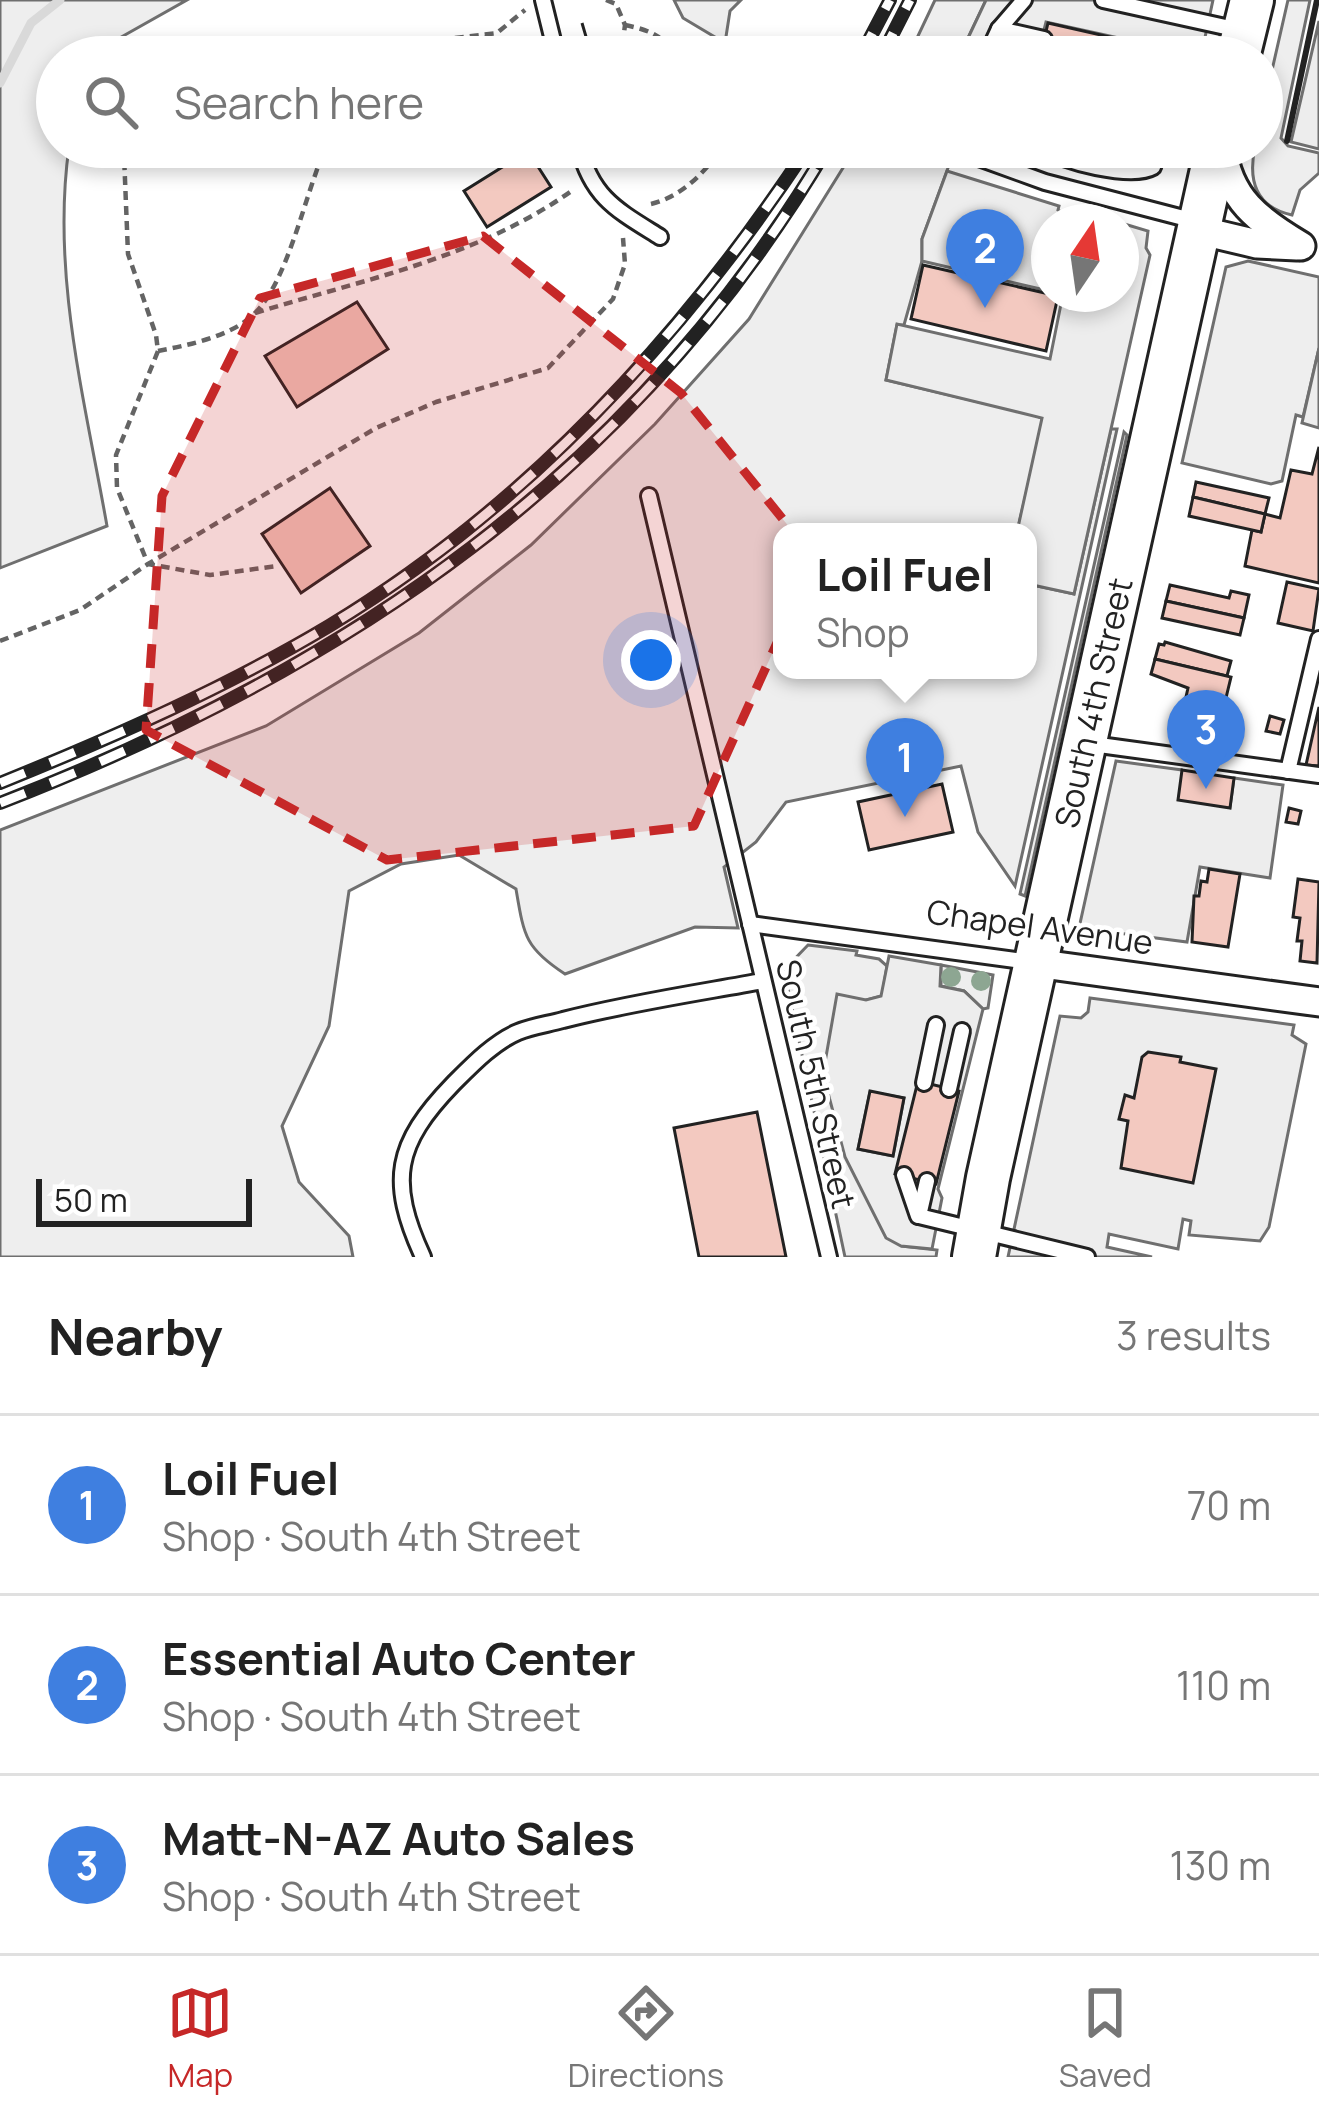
<!DOCTYPE html>
<html lang="en">
<head>
<meta charset="utf-8">
<style>
  :root { --surface:#fff; --page:#f6f6f6; --text:#222; --muted:#767676; --line:#e0e0e0; --accent:#c62828 }
  body { margin:0; font-family:Manrope,sans-serif; background:var(--page); color:var(--text) }
  .compass { position:absolute; left:1031px; top:204px; width:108px; height:108px; border-radius:50%; background:var(--surface); box-shadow:0 6px 18px #0003; rotate:13deg }
  .scale { position:absolute; left:36px; bottom:30px; width:216px; box-sizing:border-box; padding-left:12px; border:6px solid #222; border-top:0; font-size:33px; line-height:42px; white-space:nowrap; color:#222; -webkit-text-stroke:9px #fff; paint-order:stroke }
  .you { position:absolute; left:651px; top:660px; width:42px; height:42px; margin:-30px; border:9px solid #fff; border-radius:50%; background:#1a73e8; box-shadow:0 0 0 18px #1a73e833 }
  .badge { display:grid; place-items:center; width:78px; height:78px; border-radius:50%; background:var(--accent); color:#fff; font-size:39px; font-weight:700 }
  .pin { position:absolute; translate:-50% -99px; filter:drop-shadow(0 3px 6px #0008) }
  .pin::after { content:''; position:absolute; top:63px; width:42px; height:36px; background:inherit; clip-path:polygon(0 0,100% 0,50% 100%) }
  .popup { position:absolute; left:773px; top:523px; width:264px; height:156px; box-sizing:border-box; display:grid; place-content:center; border-radius:24px; background:var(--surface); filter:drop-shadow(0 3px 9px #0005); font-size:39px; white-space:nowrap; color:var(--muted) }
  .popup b { font-size:45px; color:var(--text) }
  .popup::after { content:''; position:absolute; left:50%; top:100%; margin-left:-24px; border:24px solid transparent; border-top-color:var(--surface) }
  .list { margin:0; padding:0; list-style:none }
  h2 { display:flex; justify-content:space-between; align-items:center; height:156px; margin:0; padding:0 48px; font-size:51px }
  h2 small { font-size:39px; font-weight:400; color:var(--muted) }
  .list li { display:grid; grid-template-columns:78px 1fr auto; gap:36px; align-items:center; box-sizing:border-box; height:180px; padding:0 48px; border-top:3px solid var(--line) }
  .list b { display:block; font-size:45px; white-space:nowrap }
  .list p { margin:0; font-size:39px; white-space:nowrap; color:var(--muted) }
  .list em { font-size:39px; font-style:normal; color:var(--muted) }
  .icon { flex:none; width:66px; height:66px; fill:none; stroke:currentColor; stroke-width:2; stroke-linecap:round; stroke-linejoin:round }
  .map { position:relative; flex:none; width:1319px; height:1257px; overflow:hidden }
  .search { position:absolute; background:var(--surface); box-shadow:0 6px 18px #0003; left:36px; right:36px; top:36px; height:132px; display:flex; align-items:center; gap:30px; box-sizing:border-box; padding:0 42px; border-radius:66px; color:var(--muted); font-size:45px }
  .sheet { height:696px; background:var(--surface) }
  nav { display:flex; justify-content:space-around; align-items:center; box-sizing:border-box; height:168px; border-top:3px solid var(--line); background:var(--surface); font-size:33px; color:var(--muted) }
  nav a { display:grid; justify-items:center; gap:6px }
  nav .on { color:var(--accent) }
  .map>svg:first-child { display:block }
</style>
</head>
<body>
<div class="map">
<svg width="1319" height="1257" viewBox="0 0 1319 1257">
  <rect width="100%" height="100%" fill="#fff"/>
  <g fill="#eee" stroke="#6f6f6f" stroke-width="3">
    <path d="M0,0H187L100,49L96,57H57V147H69C51,274 85,401 107,526L0,568Z"/>
    <path d="M674,0H741L730,11L725,43L683,18Z"/>
    <path d="M935,0H986L959,57H908Z"/>
    <path d="M1288,0H1310L1281,138L1288,146L1319,153V173L1300,190L1292,215C1255,207 1248,180 1255,147H1262V114Z"/>
    <path d="M856,147H936L952,157L922,239V261L904,325H897L886,380L1034,415L1042,418V426L1017,532H782V670H1028V584L1074,594L1111,429H1117L1015,886L978,832L961,766L786,802L756,842L724,867L738,928L695,927L565,974C525,948 524,936 516,889L459,855L401,864L349,891L329,1026L282,1126L299,1182L349,1236L353,1257H0V830L266,726L419,633L531,545L655,424L749,319Z"/>
    <path d="M993,219H1006L1009,224L994,278L969,272L980,236Z"/>
    <path d="M1248,261L1319,277V348L1303,417L1296,415L1282,481L1271,484L1182,463L1226,267Z"/>
    <path d="M1124,432L1127,435L1025,896L1020,894Z"/>
    <path d="M808,945L857,951L856,955L879,959L887,966L882,996L866,1000L823,1074L902,1246L937,1250L936,1257H845L784,970Z"/>
    <path d="M941,965L993,975L988,1008L983,1009L964,991L941,986Z"/>
  </g>
  <g fill="#ededed" stroke="#6f6f6f" stroke-width="3" fill-rule="evenodd">
    <path d="M986,0H1213L1201,56L1046,22L1037,57H959Z"/>
    <path d="M1319,21V149L1291,142Z"/>
    <path d="M947,171L1059,206L1058,210L1063,213L1098,222H1049V291L994,278L1009,224L1006,219L986,224L969,272L922,261V239Z"/>
    <path d="M1121,223L1148,231L1146,248L1150,255L1074,594L1028,584V532H1017L1042,418L886,380L897,324L1050,359L1063,294H1121Z"/>
    <path d="M1319,348V428L1302,423Z"/>
    <path d="M1116,761L1182,770L1230,807L1234,778L1283,785L1270,878L1200,867L1187,942L1079,928Z"/>
    <path d="M889,956L941,965L940,986L964,991L983,1009L938,1189L942,1198L932,1249L901,1246L886,1238L845,1157L823,1074L837,994L866,1000L881,996ZM870,1092L904,1098L893,1156L858,1149Z"/>
    <path d="M1090,998L1294,1025L1292,1035L1306,1044L1269,1227L1260,1241L1189,1235L1191,1221L1183,1219L1178,1249L1109,1234L1107,1247L1152,1257H1008L1060,1016L1081,1018L1088,1012Z"/>
  </g>
  <g fill="none" stroke-linecap="round" stroke-linejoin="round">
    <path stroke="#d9d9d9" stroke-width="9" d="M0,83L31,23L60,0"/>
  </g>
  <g fill="#f3c9c0" stroke="#222" stroke-width="3">
    <path d="M1048,23L1154,47L1151,57H1040Z"/>
    <path d="M1068,147H1117L1115,160L1067,150Z"/>
    <path d="M1068,147H1117L1115,160L1067,150Z"/>
    <path d="M528,151L551,187L487,227L464,191Z"/>
    <path d="M923,265L1058,296L1046,351L911,319Z"/>
    <path d="M357,302L388,349L297,407L265,356Z"/>
    <path d="M1319,447V583L1245,566L1252,530L1261,532L1265,514L1280,518L1291,470L1312,474Z"/>
    <path d="M1196,482L1269,498L1265,514L1193,497Z"/>
    <path d="M330,488L370,546L301,593L262,534Z"/>
    <path d="M1193,497L1265,514L1261,532L1189,516Z"/>
    <path d="M1287,582L1319,589L1313,631L1278,623Z"/>
    <path d="M1170,585L1229,598L1231,591L1249,595L1244,618L1166,601Z"/>
    <path d="M1166,601L1244,618L1240,635L1162,618Z"/>
    <path d="M1165,642L1231,661L1227,676L1155,659L1159,644L1164,645Z"/>
    <path d="M1155,659L1231,677L1224,706L1186,697L1188,688L1151,674Z"/>
    <path d="M1319,707V766L1306,765Z"/>
    <path d="M1270,716L1284,720L1280,734L1266,731Z"/>
    <path d="M1182,770L1234,778L1230,808L1178,800Z"/>
    <path d="M942,784L953,832L869,850L858,802Z"/>
    <path d="M1289,808L1301,811L1298,824L1286,822Z"/>
    <path d="M1209,869L1240,874L1228,947L1192,942L1194,896H1199L1201,881L1207,882Z"/>
    <path d="M1298,879L1319,882L1317,963L1300,961L1302,941H1297L1300,918L1293,917Z"/>
    <path d="M1148,1052L1181,1057L1180,1062L1216,1069L1193,1183L1121,1168L1128,1121L1119,1119L1125,1095L1134,1098L1142,1057Z"/>
    <path d="M918,1081L959,1091L936,1184L895,1174Z"/>
    <path d="M870,1091L904,1098L893,1156L858,1149Z"/>
    <path d="M757,1112L786,1257H699L674,1128Z"/>
  </g>
  <g fill="none" stroke-linecap="round" stroke-linejoin="round">
    <g stroke="#222" stroke-width="20">
      <g id="lane">
        <path d="M543,0L557,57"/>
        <path d="M1103,0L1239,30"/>
        <path d="M999,29L1044,39"/>
        <path d="M986,57L999,29L1024,0"/>
        <path d="M579,147C592,198 617,210 660,237"/>
        <path d="M965,147V153L1045,182L1195,221"/>
        <path d="M1040,147C1061,162 1132,179 1153,167L1158,147"/>
        <path d="M1117,150L1145,156L1147,147"/>
        <path d="M649,496L829,1257"/>
        <path d="M1092,744L1319,775"/>
        <path d="M1288,771L1319,639"/>
        <path d="M750,924L1030,962"/>
        <path d="M924,1083L936,1025"/>
        <path d="M949,1089L962,1031"/>
        <path d="M904,1175L918,1216"/>
        <path d="M927,1181L919,1216L1087,1257"/>
        <path d="M423,1257C388,1181 395,1144 453,1084C472,1065 494,1042 518,1032C532,1026 549,1024 563,1020C629,1003 697,993 763,981"/>
      </g>
    </g>
    <g stroke="#222" stroke-width="33">
      <g id="street">
        <path d="M1222,147C1228,199 1259,221 1301,246"/>
        <path d="M1198,230L1257,244L1297,246"/>
        <path d="M1035,963L1319,1002"/>
      </g>
    </g>
    <g stroke="#222" stroke-width="48">
      <g id="primary">
        <path d="M1238,57L1252,0"/>
        <path id="s1" d="M974,1257L988,1178L1217,147"/>
      </g>
    </g>
    <g stroke="#646464" stroke-width="4.5" stroke-dasharray="9 6" stroke-linecap="butt">
      <path d="M606,0L616,4L625,25L621,57"/>
      <path d="M625,25C644,29 668,35 671,57"/>
      <path d="M291,57L497,33L525,10"/>
      <path d="M439,57L492,35"/>
      <path d="M128,147L124,155L128,254L156,335L158,351L116,455L117,488L148,564L210,575L277,566"/>
      <path d="M651,204C681,197 706,172 722,147"/>
      <path d="M255,313C365,279 477,258 573,190"/>
      <path d="M158,351C189,345 233,336 255,313C289,279 305,193 326,147"/>
      <path d="M0,641L80,610L148,564L376,428L436,402L548,368L613,299L625,264L623,238"/>
    </g>
    <use href="#lane" stroke="#fff" stroke-width="14"/>
    <use href="#street" stroke="#fff" stroke-width="27"/>
    <use href="#primary" stroke="#fff" stroke-width="42"/>
    <g stroke="#222" stroke-width="14">
      <g id="rail">
        <path d="M860,57L890,0"/>
        <path d="M881,57L910,0"/>
        <path d="M0,783C112,738 225,688 329,626C527,506 682,338 808,147"/>
        <path d="M0,803C347,669 636,473 828,147"/>
      </g>
    </g>
    <use href="#rail" stroke="#fff" stroke-width="9" stroke-dasharray="27" stroke-linecap="butt"/>
    <path stroke="#222" stroke-width="3" stroke-dasharray="15 6" stroke-linecap="butt" d="M582,23L592,57"/>
    <path stroke="#222" stroke-width="6" d="M1287,141L1317,0"/>
  </g>
  <g fill="#8da692">
    <circle cx="951" cy="977" r="10"/>
    <circle cx="981" cy="981" r="10"/>
  </g>
  <path fill="#c62828" fill-opacity="0.2" stroke="#c62828" stroke-width="9" stroke-dasharray="24 15" stroke-linejoin="round" d="M483,236L681,393L815,559L694,826L387,860L146,730L162,496L260,298Z"/>
  <g text-anchor="middle" stroke-width="9" stroke-linejoin="round" paint-order="stroke">
    <g font-size="33" fill="#222" stroke="#fff">
      <text dy="12" stroke="none"><textPath href="#s1" startOffset="567">South 4th Street</textPath></text>
      <text transform="translate(1040 927) rotate(8)" y="12">Chapel Avenue</text>
      <text transform="translate(816 1084) rotate(77)" y="12">South 5th Street</text>
    </g>
  </g>
</svg>
<svg class="compass" viewBox="-18 -18 36 36"><path d="M0-13l5 13h-10z" fill="#e53935"/><path d="M0 13l5-13h-10z" fill="#767676"/></svg>
<div class="scale">50 m</div>
<div class="you"></div>
<div class="pin badge" style="left:905px;top:817px;background:#3f7fe0">1</div>
<div class="popup"><b>Loil Fuel</b>Shop</div>
<div class="pin badge" style="left:985px;top:308px;background:#3f7fe0">2</div>
<div class="pin badge" style="left:1206px;top:789px;background:#3f7fe0">3</div>
<div class="search"><svg class="icon" aria-label="search" viewBox="0 0 24 24"><circle cx="10" cy="10" r="6"/><path d="M15 15l6 6"/></svg>Search here</div>
</div>
<section class="sheet">
<h2>Nearby<small>3 results</small></h2>
<ul class="list">
<li><span class="badge" style="background:#3f7fe0">1</span><div><b>Loil Fuel</b><p>Shop · South 4th Street</p></div><em>70 m</em></li>
<li><span class="badge" style="background:#3f7fe0">2</span><div><b>Essential Auto Center</b><p>Shop · South 4th Street</p></div><em>110 m</em></li>
<li><span class="badge" style="background:#3f7fe0">3</span><div><b>Matt-N-AZ Auto Sales</b><p>Shop · South 4th Street</p></div><em>130 m</em></li>
</ul>
</section>
<nav>
<a class="on"><svg class="icon" aria-label="map" viewBox="0 0 24 24"><path d="M3 6l6-2 6 2 6-2v14l-6 2-6-2-6 2zM9 4v14M15 6v14"/></svg>Map</a>
<a><svg class="icon" aria-label="directions" viewBox="0 0 24 24"><path d="M12 3l9 9-9 9-9-9zM9 14v-3h6M13 9l2 2-2 2"/></svg>Directions</a>
<a><svg class="icon" aria-label="saved" viewBox="0 0 24 24"><path d="M7 4h10v16l-5-4-5 4z"/></svg>Saved</a>
</nav>
</body>
</html>
